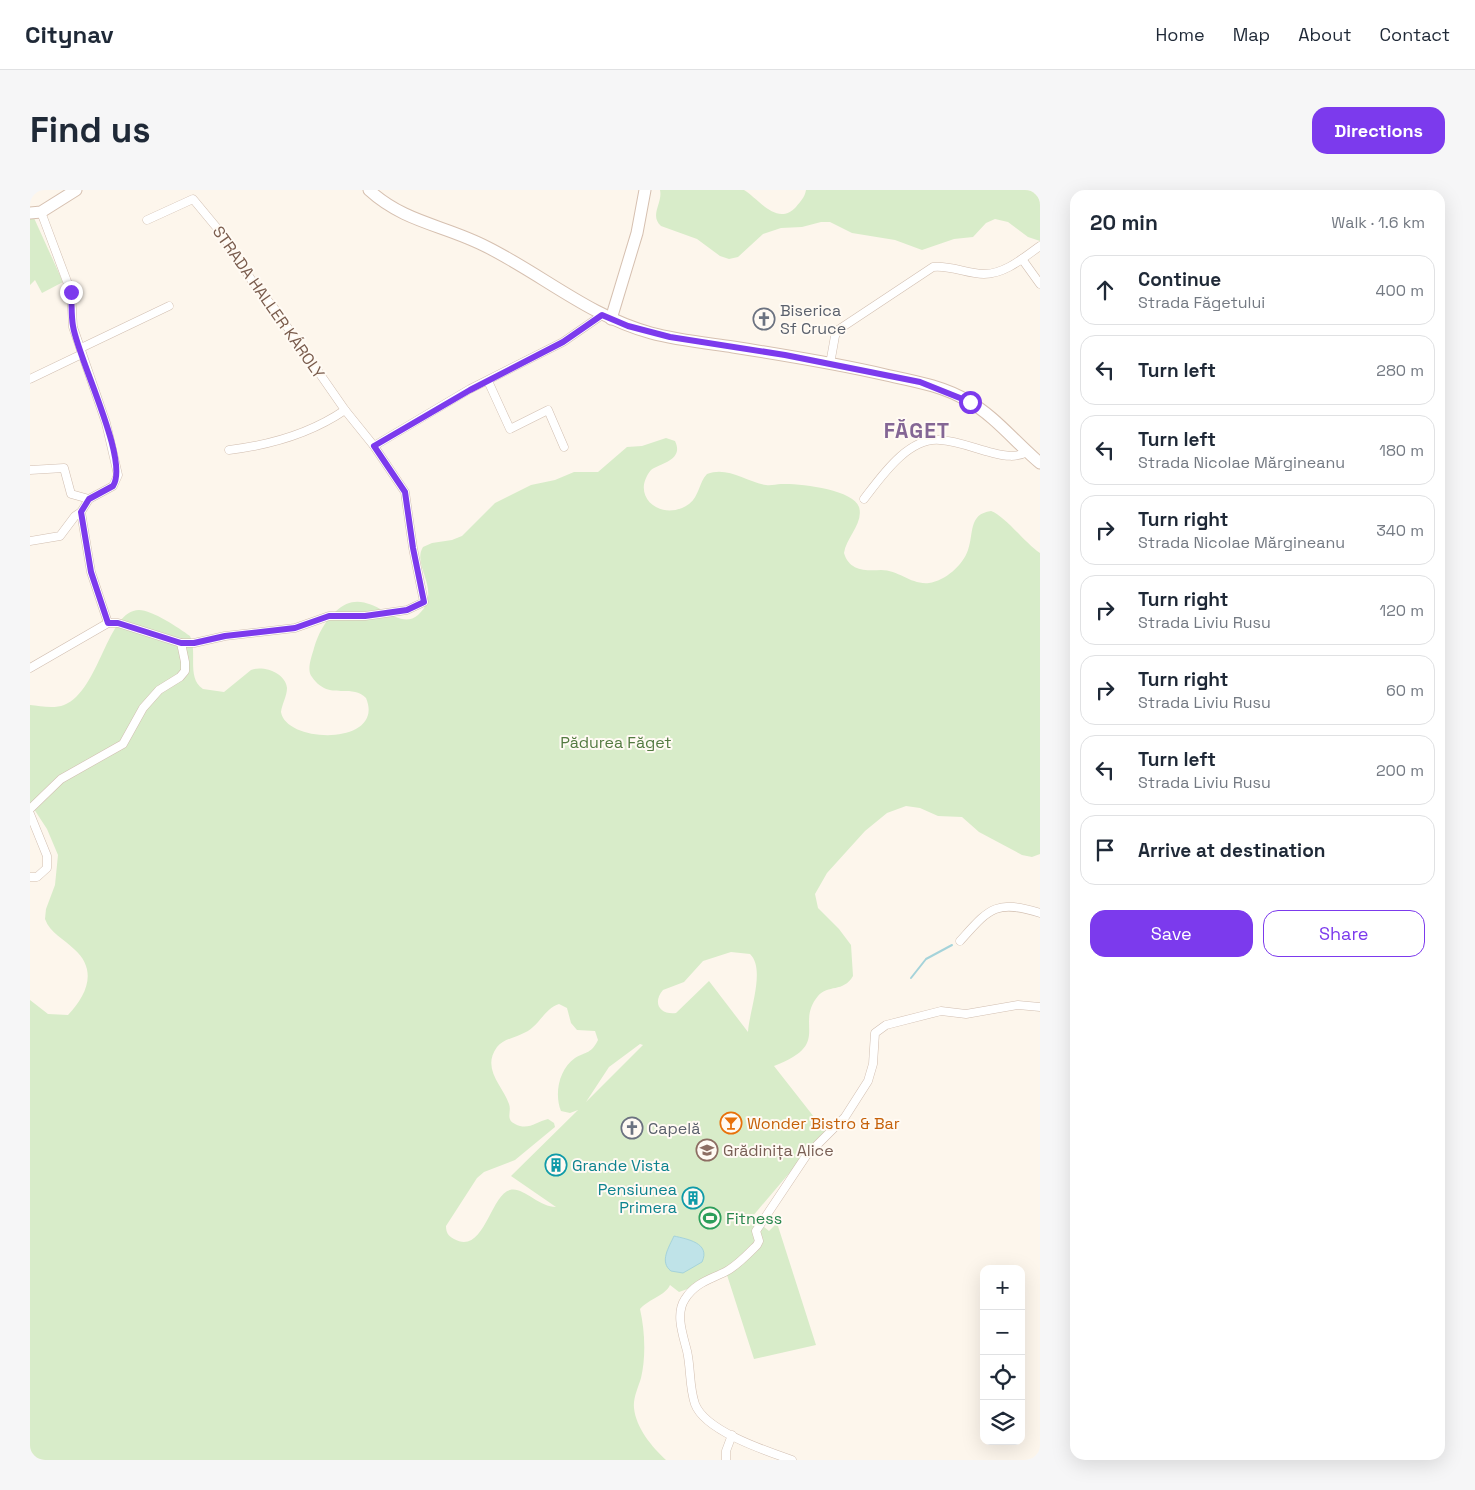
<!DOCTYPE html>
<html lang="en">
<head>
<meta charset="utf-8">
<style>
  :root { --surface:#fff; --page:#f6f6f7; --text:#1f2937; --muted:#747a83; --line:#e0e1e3; --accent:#7c3aed }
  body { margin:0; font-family:"Space Grotesk",sans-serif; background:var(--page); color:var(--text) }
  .controls { position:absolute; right:15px; bottom:15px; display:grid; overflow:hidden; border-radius:10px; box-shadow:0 5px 20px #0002 }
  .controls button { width:45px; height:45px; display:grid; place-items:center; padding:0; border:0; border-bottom:1px solid var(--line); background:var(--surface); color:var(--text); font:25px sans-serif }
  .stop { position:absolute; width:15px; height:15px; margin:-11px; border:4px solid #7c3aed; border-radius:50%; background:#fff }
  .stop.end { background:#7c3aed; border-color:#fff; box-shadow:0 1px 5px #0008 }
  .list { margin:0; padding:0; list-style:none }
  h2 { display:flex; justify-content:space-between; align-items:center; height:65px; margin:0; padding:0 20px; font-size:21px }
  h2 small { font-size:16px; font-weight:400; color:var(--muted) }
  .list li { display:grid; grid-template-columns:32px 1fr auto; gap:15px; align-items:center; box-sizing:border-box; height:70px; margin:0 10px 10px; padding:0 10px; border:1px solid var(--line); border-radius:15px }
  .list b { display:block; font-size:19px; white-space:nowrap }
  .list p { margin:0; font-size:16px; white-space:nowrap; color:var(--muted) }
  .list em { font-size:16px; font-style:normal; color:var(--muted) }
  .actions { display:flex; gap:10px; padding:15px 20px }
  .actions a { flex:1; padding:11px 0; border:1px solid var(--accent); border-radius:15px; text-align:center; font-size:18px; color:var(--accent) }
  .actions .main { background:var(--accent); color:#fff }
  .icon { flex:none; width:28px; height:28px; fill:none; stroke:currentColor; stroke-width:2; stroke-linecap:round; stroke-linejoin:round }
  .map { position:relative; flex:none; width:1010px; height:1270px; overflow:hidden; border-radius:15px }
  header { display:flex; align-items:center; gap:30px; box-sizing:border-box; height:70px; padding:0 25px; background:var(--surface); border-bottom:1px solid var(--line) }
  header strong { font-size:24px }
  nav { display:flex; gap:28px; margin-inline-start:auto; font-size:18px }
  .intro { display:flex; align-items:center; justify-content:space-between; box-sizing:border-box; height:120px; padding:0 30px }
  h1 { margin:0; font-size:35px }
  .button { padding:12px 22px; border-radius:15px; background:var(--accent); color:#fff; font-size:18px; font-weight:700 }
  main { display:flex; gap:30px; padding:0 30px }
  aside { flex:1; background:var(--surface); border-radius:15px; box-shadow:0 5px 20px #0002 }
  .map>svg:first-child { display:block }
</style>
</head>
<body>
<header>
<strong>Citynav</strong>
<nav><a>Home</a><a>Map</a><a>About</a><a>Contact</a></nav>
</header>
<div class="intro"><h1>Find us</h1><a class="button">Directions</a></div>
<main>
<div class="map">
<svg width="1010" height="1270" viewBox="0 0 1010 1270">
  <rect width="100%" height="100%" fill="#fdf6ec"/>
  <g fill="#d8ecc9" fill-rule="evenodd">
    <path d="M630,0H714C729,9 747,37 766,17C770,12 775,7 776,0H1010V51L998,47L978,32L965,29L956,33L943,47L924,49L892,60L865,50L822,43L800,32H791L772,37L751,38L733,44L708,67L699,69L690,66L667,49L631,36C619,25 633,13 630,0Z"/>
    <path d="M0,28H4L33,92L12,103L5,90L0,95Z"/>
    <path d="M636,248L645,251C654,270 632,273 621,280C599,307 632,333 659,314C669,307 669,292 677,284C698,276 716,292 736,295C741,296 746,294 751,294C768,293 823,299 829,317C834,333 816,348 814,363C819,381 836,381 851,380C869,380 881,395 899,393C915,391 933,375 938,360C944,344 938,324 961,321C975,326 994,352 1010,363V664L1002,667L992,665L949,642L932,627L908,626L890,618L876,616L857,623L835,641L797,683L785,704L788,718L809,739L821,755L823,786C813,803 798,794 788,806C764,835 803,854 744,876L795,941L722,1027L739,1041L747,1033L786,1155L724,1169L697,1085L649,1102L640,1095C635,1106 620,1108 610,1119C615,1141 616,1167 611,1188C608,1198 603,1208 604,1218C606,1238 622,1257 636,1270H0V810L18,824L38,825C57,805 68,780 44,759C34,749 20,743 15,729L16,719L25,695L28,665L17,639L0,613V515C10,516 24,519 34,515C70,501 77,420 109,420C122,420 149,438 160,446C168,462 156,488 173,499L194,502L221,480C233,475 256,483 257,498C257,506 252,514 251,522C256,554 356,556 336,508C321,492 299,512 282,487C276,480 282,466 284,458C288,444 295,431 305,422C338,390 365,445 388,425C414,402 381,376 393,357L402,353L422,350L432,346L465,313L501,295L525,290L544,282H568L597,257L612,256ZM701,762L720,764C736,779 719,822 718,842L679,791L646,823C630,825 622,813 633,800L654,792L673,771ZM529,814L537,818L541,833L547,840L565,841L568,850C561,864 557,861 545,868C529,879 524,904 531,921L540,923L548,920L481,986L526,1017C509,1017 492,996 480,1000C460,1005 454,1066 424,1049C418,1046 416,1042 416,1036L447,988L454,982L485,970L525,937L524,933L518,929C506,932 498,941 485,934C475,929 482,922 479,914C473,896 451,879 467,857C475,847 493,847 503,837C512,829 518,817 529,814ZM610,854L613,855L556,912L579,877Z"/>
  </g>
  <path fill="#bfe3e8" stroke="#a5d3da" d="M644,1046C657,1049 681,1053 672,1072L653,1083L641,1081C629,1072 639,1057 644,1046Z"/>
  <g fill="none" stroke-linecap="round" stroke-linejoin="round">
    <path stroke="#a5d3da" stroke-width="2" d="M881,788L896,769L922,755"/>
    <g stroke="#d1beb0" stroke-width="9">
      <g id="street">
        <path d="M11,22L41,102L43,137L76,233L88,285L83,296L59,309L51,322L61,382L78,433"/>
        <path d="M992,69L1010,94"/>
        <path d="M51,158L139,116"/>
        <path d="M800,174L805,146L808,140L903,77C921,75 937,84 954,84C975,84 993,68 1010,56"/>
        <path d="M0,189L52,164"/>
        <path d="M458,191L480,239L518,220L534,257"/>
        <path d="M344,256L440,199L533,152L572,125"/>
        <path d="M199,260C240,255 280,244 315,220"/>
        <path d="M0,280L34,278L41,304L59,309"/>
        <path d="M834,309C851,287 878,247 910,250C928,251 946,259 963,263C975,266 986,268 997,262"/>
        <path d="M0,351L30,346L45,326L51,322"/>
        <path d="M0,478L78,433H88L151,453H164L195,446L265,438L299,426H335L377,420L394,412L383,358L375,302L344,256L315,220L244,118L222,91L192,44L163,9L117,30"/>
        <path d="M0,619L31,589L93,554L113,518L129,500L150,487L155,481V472L151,453"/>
        <path d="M0,624L17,666V678L7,687H0"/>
        <path d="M930,751C959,719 965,709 1010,723"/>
        <path d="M696,1270V1261L702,1245"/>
        <path d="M762,1270C736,1261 675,1241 665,1214C659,1197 661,1178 657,1161C653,1145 645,1124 655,1109C665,1093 679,1090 695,1082C707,1076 718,1064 727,1055L729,1051L726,1041L776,966L815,927L838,891L843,874L845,843L856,835L911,821L936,824L988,815L1010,817"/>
      </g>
    </g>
    <g stroke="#d6c0b0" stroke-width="13">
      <g id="secondary">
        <path d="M339,0C375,33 415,35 457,57C513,85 559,126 621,143C647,150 676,153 703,157C754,165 805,173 856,185C884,191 913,196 938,211C965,226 986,253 1010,273"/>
        <path d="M0,23L11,22L46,0"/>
        <path d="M581,129L607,43L615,0"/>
      </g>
    </g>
    <use href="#street" stroke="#fff" stroke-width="8"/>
    <use href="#secondary" stroke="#fff" stroke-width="11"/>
  </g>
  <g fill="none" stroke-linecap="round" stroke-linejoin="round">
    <path stroke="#7c3aed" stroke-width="6" d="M41,102C42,113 41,125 43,136C48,169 100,271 83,296L59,309L51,322L61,382L78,433H88L151,453H164L195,446L265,438L299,426H335L377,420L394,412L383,358L375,302L344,256L440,200L533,152L572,125L598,136L640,147L755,165L890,192L940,212"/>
  </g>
  <defs>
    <g id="church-ring" transform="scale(1.125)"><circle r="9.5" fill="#fffaf3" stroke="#6b7280" stroke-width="1.5"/><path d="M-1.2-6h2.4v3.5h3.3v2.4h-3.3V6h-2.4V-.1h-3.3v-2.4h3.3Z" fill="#6b7280"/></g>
    <g id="bar-ring" transform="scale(1.125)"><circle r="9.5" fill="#fffaf3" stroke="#e8710a" stroke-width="1.5"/><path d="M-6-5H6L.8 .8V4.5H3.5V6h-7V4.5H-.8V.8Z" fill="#e8710a"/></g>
    <g id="school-ring" transform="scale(1.125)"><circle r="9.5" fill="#fffaf3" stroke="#8d6e63" stroke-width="1.5"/><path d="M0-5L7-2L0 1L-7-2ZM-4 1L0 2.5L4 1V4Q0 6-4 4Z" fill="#8d6e63"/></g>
    <g id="building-ring" transform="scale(1.125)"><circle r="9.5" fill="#fffaf3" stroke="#0f9aa8" stroke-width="1.5"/><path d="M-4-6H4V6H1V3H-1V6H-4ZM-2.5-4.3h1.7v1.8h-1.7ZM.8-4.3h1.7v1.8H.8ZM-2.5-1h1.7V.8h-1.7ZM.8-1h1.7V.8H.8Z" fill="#0f9aa8"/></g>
    <g id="stadium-ring" transform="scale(1.125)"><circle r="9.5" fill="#fffaf3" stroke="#2e9e5b" stroke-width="1.5"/><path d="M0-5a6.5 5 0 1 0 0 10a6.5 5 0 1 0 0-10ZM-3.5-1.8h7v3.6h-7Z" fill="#2e9e5b"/></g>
  </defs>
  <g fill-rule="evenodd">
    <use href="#church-ring" x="734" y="129"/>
    <use href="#bar-ring" x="701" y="933"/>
    <use href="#church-ring" x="602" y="938"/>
    <use href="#school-ring" x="677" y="960"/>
    <use href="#building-ring" x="526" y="975"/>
    <use href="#building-ring" x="663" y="1008"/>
    <use href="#stadium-ring" x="680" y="1028"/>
  </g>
  <g text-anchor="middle" stroke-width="4" stroke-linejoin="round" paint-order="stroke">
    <g font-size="16" fill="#7a5c4d" stroke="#fffaf3">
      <text transform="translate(239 112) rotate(55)" y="6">STRADA HALLER KÁROLY</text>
    </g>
    <g font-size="16" fill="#5b616d" stroke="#fffaf3" text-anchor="start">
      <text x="750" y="126">Biserica<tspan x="750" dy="18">Sf Cruce</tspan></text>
      <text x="618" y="944">Capelă</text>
    </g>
    <g font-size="16" fill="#537a41" stroke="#fffaf3">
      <text x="586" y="558">Pădurea Făget</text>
    </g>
    <g font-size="16" fill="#c56008" stroke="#fffaf3" text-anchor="start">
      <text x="717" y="939">Wonder Bistro &amp; Bar</text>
    </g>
    <g font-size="16" fill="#785e54" stroke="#fffaf3" text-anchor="start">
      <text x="693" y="966">Grădinița Alice</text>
    </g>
    <g font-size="16" fill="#0d838f" stroke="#fffaf3" text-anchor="start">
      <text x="542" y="981">Grande Vista</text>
      <text x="647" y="1005" text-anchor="end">Pensiunea<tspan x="647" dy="18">Primera</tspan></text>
    </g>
    <g font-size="16" fill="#27864d" stroke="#fffaf3" text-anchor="start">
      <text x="696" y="1034">Fitness</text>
    </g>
    <g font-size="21" font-weight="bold" letter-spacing="1" fill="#846695" stroke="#fffaf3">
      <text x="887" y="248">FĂGET</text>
    </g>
  </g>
</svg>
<div class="controls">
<button>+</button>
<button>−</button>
<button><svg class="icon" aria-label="locate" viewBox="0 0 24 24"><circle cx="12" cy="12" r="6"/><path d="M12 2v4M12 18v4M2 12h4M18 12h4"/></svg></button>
<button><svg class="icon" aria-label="layers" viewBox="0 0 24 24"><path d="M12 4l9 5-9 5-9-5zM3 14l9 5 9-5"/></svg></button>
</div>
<div class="stop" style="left:940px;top:212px"></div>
<div class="stop end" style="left:41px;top:102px"></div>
</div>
<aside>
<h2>20 min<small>Walk · 1.6 km</small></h2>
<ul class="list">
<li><svg class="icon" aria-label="ahead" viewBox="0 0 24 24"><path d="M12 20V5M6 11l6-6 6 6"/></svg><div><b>Continue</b><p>Strada Făgetului</p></div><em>400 m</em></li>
<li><svg class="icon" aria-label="left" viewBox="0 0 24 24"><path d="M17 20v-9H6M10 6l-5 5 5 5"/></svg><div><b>Turn left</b></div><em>280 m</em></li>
<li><svg class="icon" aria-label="left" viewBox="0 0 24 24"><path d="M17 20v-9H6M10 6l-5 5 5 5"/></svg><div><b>Turn left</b><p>Strada Nicolae Mărgineanu</p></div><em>180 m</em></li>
<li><svg class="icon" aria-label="right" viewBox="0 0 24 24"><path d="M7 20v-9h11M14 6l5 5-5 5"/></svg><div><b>Turn right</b><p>Strada Nicolae Mărgineanu</p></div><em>340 m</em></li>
<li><svg class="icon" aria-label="right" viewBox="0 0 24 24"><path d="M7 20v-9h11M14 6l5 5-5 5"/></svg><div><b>Turn right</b><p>Strada Liviu Rusu</p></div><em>120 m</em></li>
<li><svg class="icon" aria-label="right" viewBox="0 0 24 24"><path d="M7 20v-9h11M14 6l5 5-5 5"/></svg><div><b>Turn right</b><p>Strada Liviu Rusu</p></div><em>60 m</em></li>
<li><svg class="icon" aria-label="left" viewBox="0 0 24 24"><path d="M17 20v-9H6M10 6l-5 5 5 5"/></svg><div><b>Turn left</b><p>Strada Liviu Rusu</p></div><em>200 m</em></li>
<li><svg class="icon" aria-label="arrive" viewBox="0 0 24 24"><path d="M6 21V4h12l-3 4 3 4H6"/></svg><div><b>Arrive at destination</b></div></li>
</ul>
<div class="actions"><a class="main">Save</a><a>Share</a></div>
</aside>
</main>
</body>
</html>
